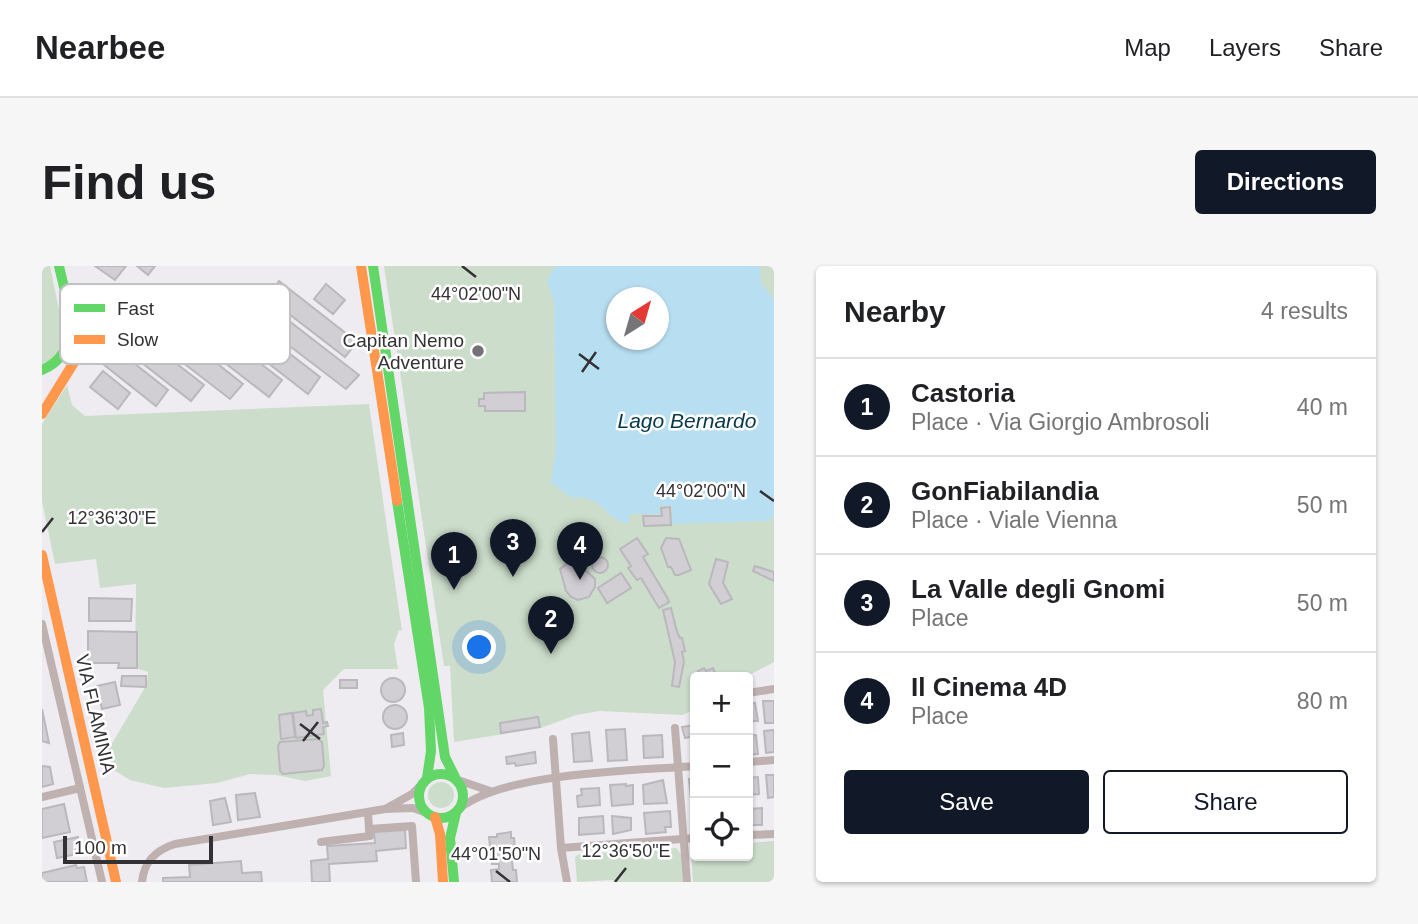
<!DOCTYPE html>
<html lang="en">
<head>
<meta charset="utf-8">
<style>
  :root { --surface:#fff; --page:#f6f6f6; --text:#202124; --muted:#757577; --line:#e0e0e0; --accent:#111827 }
  body { margin:0; font-family:Helvetica,sans-serif; background:var(--page); color:var(--text) }
  .controls { position:absolute; right:21px; bottom:21px; display:grid; overflow:hidden; border-radius:7px; box-shadow:0 2px 5px #0004 }
  .controls button { width:63px; height:63px; display:grid; place-items:center; padding:0; border:0; border-bottom:2px solid var(--line); background:var(--surface); color:var(--text); font:35px sans-serif }
  .compass { position:absolute; left:564px; top:21px; width:63px; height:63px; border-radius:50%; background:var(--surface); box-shadow:0 2px 5px #0004; rotate:37deg }
  .scale { position:absolute; left:21px; bottom:18px; width:150px; box-sizing:border-box; padding-left:7px; border:4px solid #343135; border-top:0; font-size:19px; line-height:24px; white-space:nowrap; color:#343135; -webkit-text-stroke:5px #fff; paint-order:stroke }
  .you { position:absolute; left:438px; top:382px; width:24px; height:24px; margin:-18px; border:5px solid #fff; border-radius:50%; background:#1a73e8; box-shadow:0 0 0 10px #1a73e833 }
  .badge { display:grid; place-items:center; width:46px; height:46px; border-radius:50%; background:var(--accent); color:#fff; font-size:23px; font-weight:700 }
  .pin { position:absolute; translate:-50% -58px; filter:drop-shadow(0 2px 4px #0008) }
  .pin::after { content:''; position:absolute; top:37px; width:24px; height:21px; background:inherit; clip-path:polygon(0 0,100% 0,50% 100%) }
  .list { margin:0; padding:0; list-style:none }
  h2 { display:flex; justify-content:space-between; align-items:center; height:91px; margin:0; padding:0 28px; font-size:30px }
  h2 small { font-size:23px; font-weight:400; color:var(--muted) }
  .list li { display:grid; grid-template-columns:46px 1fr auto; gap:21px; align-items:center; box-sizing:border-box; height:98px; padding:0 28px; border-top:2px solid var(--line) }
  .list b { display:block; font-size:26px; white-space:nowrap }
  .list p { margin:0; font-size:23px; white-space:nowrap; color:var(--muted) }
  .list em { font-size:23px; font-style:normal; color:var(--muted) }
  .actions { display:flex; gap:14px; padding:21px 28px }
  .actions a { flex:1; padding:16px 0; border:2px solid var(--accent); border-radius:7px; text-align:center; font-size:24px; color:var(--accent) }
  .actions .main { background:var(--accent); color:#fff }
  .icon { flex:none; width:38px; height:38px; fill:none; stroke:currentColor; stroke-width:2; stroke-linecap:round; stroke-linejoin:round }
  .map { position:relative; flex:none; width:732px; height:616px; overflow:hidden; border-radius:7px }
  header { display:flex; align-items:center; gap:42px; box-sizing:border-box; height:98px; padding:0 35px; background:var(--surface); border-bottom:2px solid var(--line) }
  header strong { font-size:33px }
  nav { display:flex; gap:38px; margin-inline-start:auto; font-size:24px }
  .intro { display:flex; align-items:center; justify-content:space-between; box-sizing:border-box; height:168px; padding:0 42px }
  h1 { margin:0; font-size:49px }
  .button { padding:18px 32px; border-radius:7px; background:var(--accent); color:#fff; font-size:24px; font-weight:700 }
  main { display:flex; gap:42px; padding:0 42px }
  aside { flex:1; background:var(--surface); border-radius:7px; box-shadow:0 2px 5px #0004 }
  .map>svg:first-child { display:block }
</style>
</head>
<body>
<header>
<strong>Nearbee</strong>
<nav><a>Map</a><a>Layers</a><a>Share</a></nav>
</header>
<div class="intro"><h1>Find us</h1><a class="button">Directions</a></div>
<main>
<div class="map">
<svg width="732" height="616" viewBox="0 0 732 616">
  <rect width="100%" height="100%" fill="#efecf1"/>
  <g fill="#ccddcb" fill-rule="evenodd">
    <path d="M0,0H8L23,73L16,90L0,98Z"/>
    <path d="M342,0H732V396L704,411H653V443L641,449L558,445L534,449L499,462L412,476L408,400H402ZM575,32H617V74H575Z"/>
    <path d="M25,119L30,139L43,150L327,138L360,365L357,364L352,378L356,403H302L281,424L289,510L263,515L234,509L208,508L175,517L122,522L88,514L59,496L105,418L106,406L93,402L94,318L58,322L54,293L13,298L0,235V158Z"/>
    <circle cx="399" cy="529" r="13"/>
    <path d="M732,575V616H651L649,586L652,580L653,590H706V577Z"/>
    <path d="M634,582L639,588L641,616H572L571,614L535,616L533,591L537,588Z"/>
  </g>
  <path fill="#b8dff1" fill-rule="evenodd" d="M513,0H718L719,17L732,33V251L725,255L630,258V240H618V248H588L586,258C561,252 560,228 531,232L509,217L514,180L512,35L505,15ZM575,32H617V74H575Z"/>
  <g fill="#d1cfd4" stroke="#bab8bd" stroke-width="2">
    <path d="M53,0H84L73,14Z"/>
    <path d="M95,0H113L106,9Z"/>
    <path d="M237,15L315,76L303,91L225,31Z"/>
    <path d="M284,18L303,34L291,48L272,33Z"/>
    <path d="M207,24L317,109L304,123L194,39Z"/>
    <path d="M169,27L278,111L266,128L156,43Z"/>
    <path d="M129,30L240,114L227,131L116,45Z"/>
    <path d="M92,32L201,118L188,133L78,48Z"/>
    <path d="M77,53L162,119L149,135L64,69Z"/>
    <path d="M69,79L126,124L114,140L56,94Z"/>
    <path d="M61,105L88,127L76,143L48,121Z"/>
    <path d="M483,126V145H443V140H437V133H442V127Z"/>
    <path d="M628,241L629,259L602,260L601,250H620L619,242Z"/>
    <path d="M595,272L606,288L601,291L626,333L627,336L617,342L599,312L595,314L586,302L589,300L578,283Z"/>
    <path d="M624,272L637,273L649,304L637,309H633L629,301H626L619,282Z"/>
    <circle cx="558" cy="299" r="8"/>
    <path d="M539,293L542,303L553,313V321L547,331L536,334L529,331L524,325L518,303L527,296Z"/>
    <path d="M674,293L686,296L681,317L690,333L679,338L667,318Z"/>
    <path d="M713,300L732,306V315L711,305Z"/>
    <path d="M579,307L589,322L565,337L556,322Z"/>
    <path d="M47,332L90,333L89,355H47Z"/>
    <path d="M629,342L635,366L638,372H640L643,385L640,386L642,396L637,421L630,420L633,396L621,344Z"/>
    <path d="M46,365L95,366V402H76L77,397H46Z"/>
    <path d="M662,402L664,405L671,402L674,410L653,411V420L649,412L658,409L656,405Z"/>
    <path d="M80,410H104V421L79,420Z"/>
    <circle cx="351" cy="424" r="12"/>
    <rect x="298" y="414" width="17" height="8"/>
    <path d="M73,416L78,439L60,443L55,420Z"/>
    <path d="M721,435H732V457H723Z"/>
    <path d="M713,437L716,455H706V438Z"/>
    <circle cx="353" cy="451" r="12"/>
    <path d="M0,443L7,477L0,475Z"/>
    <path d="M279,443L281,457L285,456L286,460L281,461L282,468L254,472L251,447L264,445L265,450L271,449V444Z"/>
    <path d="M250,447L253,471L239,473L237,449Z"/>
    <path d="M496,451L498,461L459,467L458,457Z"/>
    <path d="M653,459V470L643,472L640,461Z"/>
    <path d="M583,463L585,494L566,495L564,464Z"/>
    <path d="M732,464V486L724,487L722,465Z"/>
    <path d="M547,466L550,495L532,496L530,468Z"/>
    <path d="M361,467L362,479L350,481L349,469Z"/>
    <path d="M620,469L621,491L602,492L601,470Z"/>
    <path d="M714,469L716,488L706,489V470Z"/>
    <path d="M276,473L280,476L282,500L280,504L241,508L238,505L236,480L238,476Z"/>
    <path d="M493,486L494,497L474,500L473,497L465,498L464,491Z"/>
    <path d="M0,500L8,501L11,518L0,521Z"/>
    <path d="M724,509H732V531L726,532Z"/>
    <path d="M716,511L717,528L706,529V512Z"/>
    <path d="M647,513H653V533L649,534Z"/>
    <path d="M621,514L625,537L602,538L601,519Z"/>
    <path d="M584,518V520L591,519V538L570,540L568,519Z"/>
    <path d="M557,522L558,539L536,541L535,530L540,529L539,523Z"/>
    <path d="M213,527L218,551L196,554L194,529Z"/>
    <path d="M183,532L189,556L171,559L168,535Z"/>
    <path d="M22,538L28,566L0,572V543Z"/>
    <path d="M720,542V559H706V543Z"/>
    <path d="M628,545L629,561H623L624,566L604,568L602,547Z"/>
    <path d="M561,550L562,567L537,569V552Z"/>
    <path d="M570,550L589,552V564L571,568Z"/>
    <path d="M363,564L364,582L334,585L335,595L287,598L288,616H270L269,595L286,593L285,580L333,577L332,566Z"/>
    <path d="M469,566V572H472L474,594L470,595L471,604H474L475,616H450L449,604L457,603V598H450L447,571H455V568Z"/>
    <path d="M36,571L40,587L15,592L12,576Z"/>
    <path d="M199,595L200,607L219,606L220,616H121V612L148,611L147,599Z"/>
    <path d="M34,599L35,602L42,601L45,616H0V607Z"/>
  </g>
  <g fill="none" stroke-linecap="round" stroke-linejoin="round">
    <g stroke="#bfb1b0" stroke-width="8">
      <path d="M0,358L60,616"/>
      <path d="M706,427L732,423"/>
      <path d="M633,462L645,616"/>
      <path d="M511,473L519,582L525,616"/>
      <path d="M706,496L732,494"/>
      <path d="M416,514L448,525"/>
      <path d="M0,531L38,522"/>
      <path d="M345,542L370,528L380,518"/>
      <path d="M418,542C465,506 592,505 653,500"/>
      <path d="M326,546L327,563L370,560L374,616"/>
      <path d="M706,569L732,568"/>
      <path d="M279,576L328,570L327,563"/>
      <path d="M519,582L653,572"/>
      <path d="M100,616C102,595 114,584 133,578L343,543L371,542L385,547"/>
    </g>
    <g stroke="#63d668" stroke-width="10">
      <path d="M331,0L403,491L413,511"/>
      <path d="M0,104C44,85 25,37 17,0"/>
      <path d="M355,235L387,442L389,485L385,512"/>
      <circle cx="399" cy="530" r="22"/>
      <path d="M412,616L408,572L414,547"/>
    </g>
    <g stroke="#ff974d" stroke-width="10">
      <path d="M319,0L355,235"/>
      <path d="M0,148L34,93V70"/>
      <path d="M0,289L74,616"/>
      <path d="M393,551L398,568L401,616"/>
    </g>
  </g>
  <path fill="none" stroke="#343135" stroke-width="2.5" d="M420,0L434,11M537,88L557,103M540,106L554,86M718,225L732,235M0,266L11,252M258,458L278,473M261,475L276,456M454,605L468,616M573,616L584,602"/>
  <circle fill="#757277" stroke="#fff" stroke-width="2.5" cx="436" cy="85" r="7"/>
  <g text-anchor="middle" stroke-width="5" stroke-linejoin="round" paint-order="stroke">
    <g font-size="19" fill="#343135" stroke="#fff" text-anchor="end">
      <text x="422" y="81">Capitan Nemo<tspan x="422" dy="22">Adventure</tspan></text>
    </g>
    <g font-size="19" fill="#343135" stroke="#fff">
      <text transform="translate(54 448) rotate(77)" y="7">VIA FLAMINIA</text>
    </g>
    <g font-size="21" font-style="italic" fill="#043849" stroke="#fff">
      <text x="645" y="162">Lago Bernardo</text>
    </g>
  </g>
  <rect x="18" y="18" width="230" height="80" rx="10" fill="#fff" stroke="#c2c1c2" stroke-width="2"/>
  <rect x="32" y="38" width="31" height="8" fill="#63d668"/>
  <rect x="32" y="69" width="31" height="9" fill="#ff974d"/>
  <g font-size="19" fill="#343135">
    <text x="75" y="49">Fast</text>
    <text x="75" y="80">Slow</text>
  </g>
  <g font-size="18" text-anchor="middle" fill="#343135" stroke="#fff" stroke-width="5" stroke-linejoin="round" paint-order="stroke">
    <text x="434" y="34">44°02'00"N</text>
    <text x="659" y="231">44°02'00"N</text>
    <text x="70" y="258">12°36'30"E</text>
    <text x="584" y="591">12°36'50"E</text>
    <text x="454" y="594">44°01'50"N</text>
  </g>
</svg>
<div class="controls">
<button>+</button>
<button>−</button>
<button><svg class="icon" aria-label="locate" viewBox="0 0 24 24"><circle cx="12" cy="12" r="6"/><path d="M12 2v4M12 18v4M2 12h4M18 12h4"/></svg></button>
</div>
<svg class="compass" viewBox="-18 -18 36 36"><path d="M0-13l5 13h-10z" fill="#e53935"/><path d="M0 13l5-13h-10z" fill="#757577"/></svg>
<div class="scale">100 m</div>
<div class="you"></div>
<div class="pin badge" style="left:412px;top:324px">1</div>
<div class="pin badge" style="left:509px;top:388px">2</div>
<div class="pin badge" style="left:471px;top:311px">3</div>
<div class="pin badge" style="left:538px;top:314px">4</div>
</div>
<aside>
<h2>Nearby<small>4 results</small></h2>
<ul class="list">
<li><span class="badge">1</span><div><b>Castoria</b><p>Place · Via Giorgio Ambrosoli</p></div><em>40 m</em></li>
<li><span class="badge">2</span><div><b>GonFiabilandia</b><p>Place · Viale Vienna</p></div><em>50 m</em></li>
<li><span class="badge">3</span><div><b>La Valle degli Gnomi</b><p>Place</p></div><em>50 m</em></li>
<li><span class="badge">4</span><div><b>Il Cinema 4D</b><p>Place</p></div><em>80 m</em></li>
</ul>
<div class="actions"><a class="main">Save</a><a>Share</a></div>
</aside>
</main>
</body>
</html>
